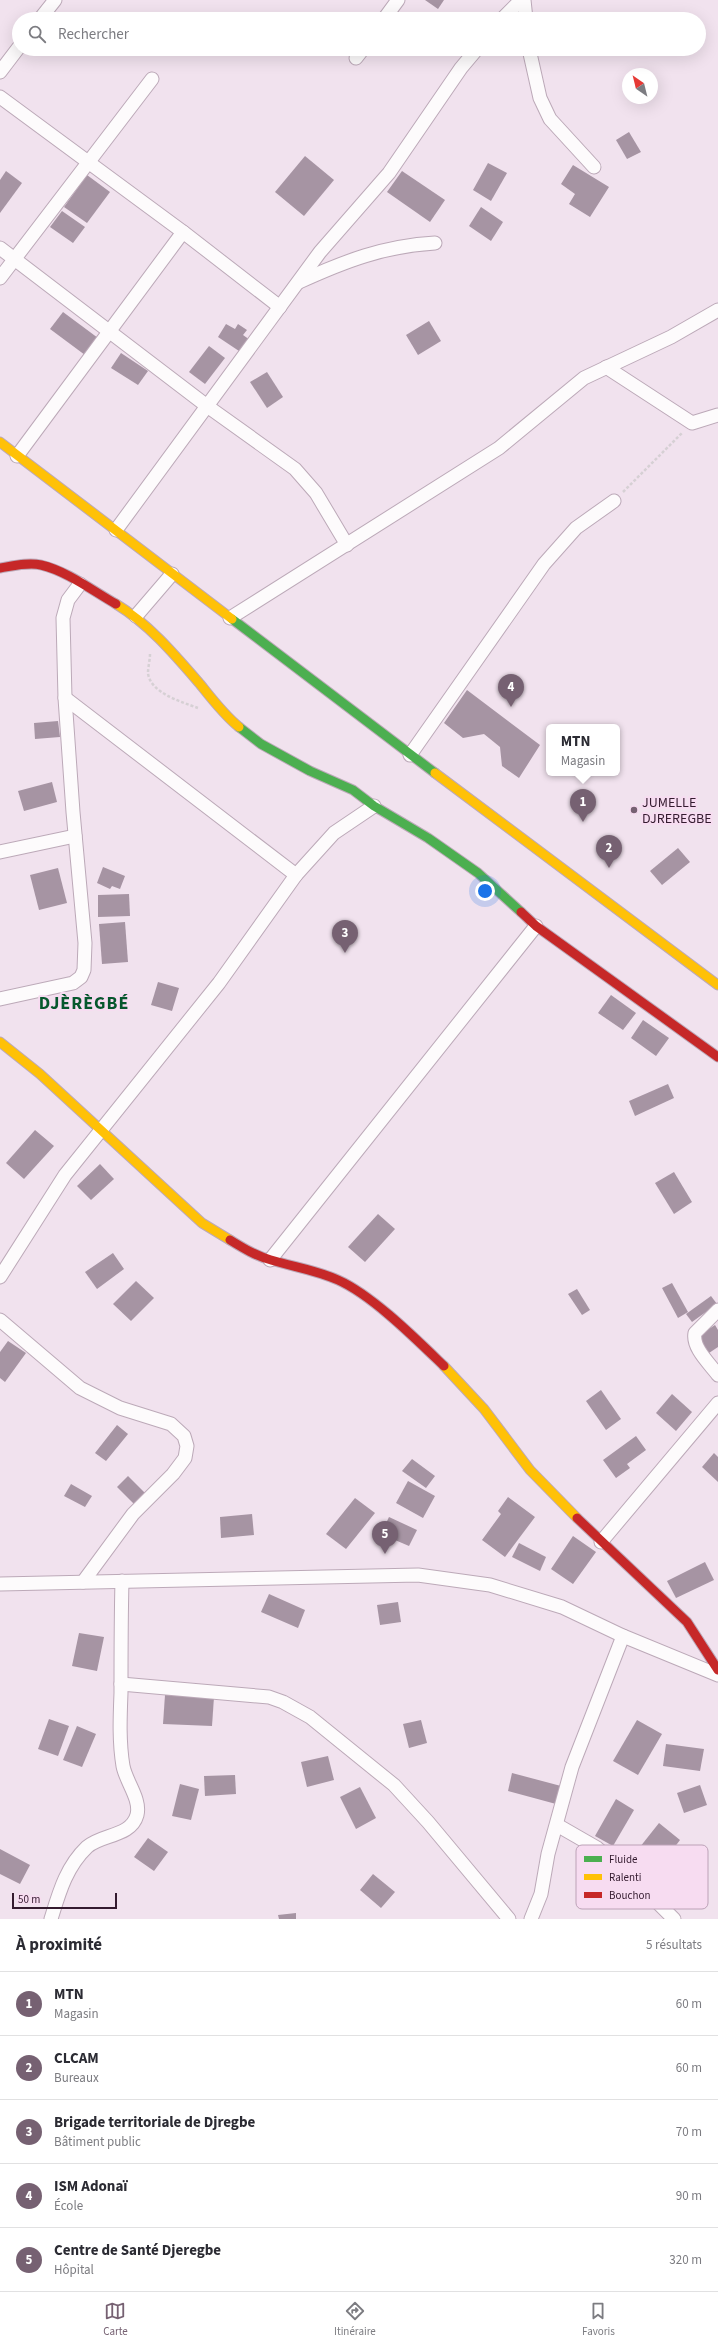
<!DOCTYPE html>
<html lang="fr">
<head>
<meta charset="utf-8">
<style>
  :root { --surface:#fff; --page:#f7f7f7; --text:#2b2b33; --muted:#7c7c81; --line:#e1e1e2; --accent:#766172 }
  body { margin:0; font-family:"Source Sans 3",sans-serif; background:var(--page); color:var(--text) }
  .compass { position:absolute; left:622px; top:68px; width:36px; height:36px; border-radius:50%; background:var(--surface); box-shadow:0 4px 16px #0002; rotate:325deg }
  .scale { position:absolute; left:12px; bottom:10px; width:105px; box-sizing:border-box; padding-left:4px; border:2px solid #341b2f; border-top:0; font-size:11px; line-height:14px; white-space:nowrap; color:#341b2f; -webkit-text-stroke:3px #f7dcf1; paint-order:stroke }
  .you { position:absolute; left:485px; top:891px; width:14px; height:14px; margin:-10px; border:3px solid #fff; border-radius:50%; background:#1a73e8; box-shadow:0 0 0 6px #1a73e833 }
  .badge { display:grid; place-items:center; width:26px; height:26px; border-radius:50%; background:var(--accent); color:#fff; font-size:13px; font-weight:700 }
  .pin { position:absolute; translate:-50% -33px; filter:drop-shadow(0 1px 2px #0008) }
  .pin::after { content:''; position:absolute; top:21px; width:14px; height:12px; background:inherit; clip-path:polygon(0 0,100% 0,50% 100%) }
  .popup { position:absolute; left:546px; top:724px; width:74px; height:52px; box-sizing:border-box; display:grid; place-content:center; border-radius:6px; background:var(--surface); filter:drop-shadow(0 1px 3px #0005); font-size:13px; white-space:nowrap; color:var(--muted) }
  .popup b { font-size:15px; color:var(--text) }
  .popup::after { content:''; position:absolute; left:50%; top:100%; margin-left:-8px; border:8px solid transparent; border-top-color:var(--surface) }
  .list { margin:0; padding:0; list-style:none }
  h2 { display:flex; justify-content:space-between; align-items:center; height:52px; margin:0; padding:0 16px; font-size:17px }
  h2 small { font-size:13px; font-weight:400; color:var(--muted) }
  .list li { display:grid; grid-template-columns:26px 1fr auto; gap:12px; align-items:center; box-sizing:border-box; height:64px; padding:0 16px; border-top:1px solid var(--line) }
  .list b { display:block; font-size:15px; white-space:nowrap }
  .list p { margin:0; font-size:13px; white-space:nowrap; color:var(--muted) }
  .list em { font-size:13px; font-style:normal; color:var(--muted) }
  .icon { flex:none; width:22px; height:22px; fill:none; stroke:currentColor; stroke-width:2; stroke-linecap:round; stroke-linejoin:round }
  .map { position:relative; flex:none; width:718px; height:1919px; overflow:hidden }
  .search { position:absolute; background:var(--surface); box-shadow:0 4px 16px #0002; left:12px; right:12px; top:12px; height:44px; display:flex; align-items:center; gap:10px; box-sizing:border-box; padding:0 14px; border-radius:22px; color:var(--muted); font-size:15px }
  .sheet { height:372px; background:var(--surface) }
  nav { display:flex; justify-content:space-around; align-items:center; box-sizing:border-box; height:56px; border-top:1px solid var(--line); background:var(--surface); font-size:11px; color:var(--muted) }
  nav a { display:grid; justify-items:center; gap:2px }
  nav .on { color:var(--accent) }
  .map>svg:first-child { display:block }
</style>
</head>
<body>
<div class="map">
<svg width="718" height="1919" viewBox="0 0 718 1919">
  <rect width="100%" height="100%" fill="#f1e2ee"/>
  <g fill="#a694a3">
    <path d="M425,0H444L438,9Z"/>
    <path d="M629,132L641,152L627,159L616,140Z"/>
    <path d="M305,156L334,180L304,216L275,192Z"/>
    <path d="M488,163L507,173L491,201L473,190Z"/>
    <path d="M573,165L609,187L590,217L569,204L575,194L561,184Z"/>
    <path d="M6,171L22,183L0,213V180Z"/>
    <path d="M402,171L445,200L430,222L387,192Z"/>
    <path d="M87,175L110,192L87,223L64,207Z"/>
    <path d="M481,207L503,222L491,241L469,226Z"/>
    <path d="M62,211L85,227L73,243L50,227Z"/>
    <path d="M63,312L98,338L85,355L50,329Z"/>
    <path d="M429,321L441,341L418,355L406,335Z"/>
    <path d="M226,324L235,329L238,324L247,330L243,335L250,340L242,353L218,337Z"/>
    <path d="M209,346L225,358L205,384L189,372Z"/>
    <path d="M121,353L148,371L138,385L111,368Z"/>
    <path d="M267,372L283,397L267,408L250,382Z"/>
    <path d="M467,690L540,745L519,778L502,766L500,747L484,734L463,738L444,723Z"/>
    <path d="M58,721L60,737L35,739L34,723Z"/>
    <path d="M52,782L57,802L24,811L18,791Z"/>
    <path d="M678,848L690,862L662,885L650,871Z"/>
    <path d="M103,867L125,876L120,889L112,886L110,889L97,883Z"/>
    <path d="M58,868L67,903L39,910L30,875Z"/>
    <path d="M129,894L130,916L98,917V895Z"/>
    <path d="M125,922L128,962L102,964L99,924Z"/>
    <path d="M158,982L179,988L172,1011L151,1005Z"/>
    <path d="M611,995L636,1013L623,1030L598,1013Z"/>
    <path d="M643,1020L669,1038L656,1056L631,1038Z"/>
    <path d="M668,1084L674,1098L635,1116L629,1101Z"/>
    <path d="M35,1130L54,1146L24,1179L6,1163Z"/>
    <path d="M100,1164L114,1179L91,1200L77,1186Z"/>
    <path d="M674,1172L692,1202L674,1214L655,1183Z"/>
    <path d="M378,1214L395,1229L365,1262L348,1247Z"/>
    <path d="M113,1253L124,1269L97,1289L85,1272Z"/>
    <path d="M136,1281L154,1298L131,1321L113,1304Z"/>
    <path d="M672,1283L688,1312L678,1318L662,1288Z"/>
    <path d="M577,1289L590,1310L582,1315L568,1294Z"/>
    <path d="M711,1296L717,1304L692,1322L686,1314Z"/>
    <path d="M715,1325L718,1330V1347L709,1353L698,1336Z"/>
    <path d="M8,1341L26,1353L5,1382L0,1378V1352Z"/>
    <path d="M601,1390L621,1419L606,1430L586,1401Z"/>
    <path d="M672,1394L692,1412L676,1431L656,1413Z"/>
    <path d="M117,1425L128,1434L106,1461L95,1453Z"/>
    <path d="M636,1436L646,1450L627,1464L630,1468L616,1478L603,1460Z"/>
    <path d="M714,1453L718,1457V1482L702,1467Z"/>
    <path d="M412,1459L435,1476L426,1488L402,1471Z"/>
    <path d="M128,1476L148,1496L136,1506L117,1487Z"/>
    <path d="M408,1481L435,1496L423,1518L396,1503Z"/>
    <path d="M71,1484L92,1496L85,1507L64,1496Z"/>
    <path d="M508,1497L535,1517L505,1557L482,1540L501,1514L498,1511Z"/>
    <path d="M355,1498L375,1513L346,1549L326,1534Z"/>
    <path d="M252,1514L254,1535L221,1538L220,1517Z"/>
    <path d="M389,1517L417,1530L409,1546L381,1534Z"/>
    <path d="M573,1536L596,1552L573,1584L551,1569Z"/>
    <path d="M519,1543L546,1557L540,1571L512,1557Z"/>
    <path d="M705,1562L714,1580L676,1598L667,1581Z"/>
    <path d="M269,1594L305,1610L298,1628L261,1612Z"/>
    <path d="M398,1602L401,1622L380,1625L377,1605Z"/>
    <path d="M79,1633L104,1637L97,1671L72,1666Z"/>
    <path d="M165,1695L214,1697L212,1726L163,1724Z"/>
    <path d="M49,1719L69,1726L58,1756L38,1749Z"/>
    <path d="M421,1720L427,1743L409,1748L403,1724Z"/>
    <path d="M637,1720L662,1734L638,1775L613,1761Z"/>
    <path d="M77,1726L96,1734L82,1767L63,1760Z"/>
    <path d="M666,1744L704,1749L700,1771L663,1766Z"/>
    <path d="M328,1756L334,1780L307,1787L301,1762Z"/>
    <path d="M512,1773L561,1786L556,1804L508,1791Z"/>
    <path d="M235,1775L236,1794L205,1796L204,1776Z"/>
    <path d="M180,1784L199,1789L191,1820L172,1816Z"/>
    <path d="M700,1785L707,1805L684,1813L677,1793Z"/>
    <path d="M360,1787L376,1818L356,1829L340,1797Z"/>
    <path d="M616,1799L634,1810L613,1846L595,1836Z"/>
    <path d="M659,1823L680,1840L658,1869L636,1852Z"/>
    <path d="M148,1838L168,1852L154,1871L134,1857Z"/>
    <path d="M0,1849L30,1865L20,1884L0,1874Z"/>
    <path d="M373,1874L395,1892L381,1908L360,1890Z"/>
    <path d="M296,1913V1919H279L278,1915Z"/>
  </g>
  <g fill="none" stroke-linecap="round" stroke-linejoin="round">
    <g stroke="#bca9b8" stroke-width="15">
      <g id="street">
        <path d="M524,0L526,19"/>
        <path d="M40,19L55,0"/>
        <path d="M384,19L398,0"/>
        <path d="M502,19L521,0"/>
        <path d="M529,49L540,98L550,119L594,167"/>
        <path d="M356,58L363,49"/>
        <path d="M0,72L19,47"/>
        <path d="M0,97L183,232L280,307"/>
        <path d="M0,248L207,406L295,469L316,493L347,545"/>
        <path d="M0,278L152,79"/>
        <path d="M299,282C345,261 384,246 435,243"/>
        <path d="M606,367L692,423L718,415"/>
        <path d="M17,456L183,232"/>
        <path d="M116,530L320,252L389,173L461,68L477,49"/>
        <path d="M136,616L172,574"/>
        <path d="M230,618L499,448L584,378L671,337L718,310"/>
        <path d="M65,698L296,875"/>
        <path d="M410,755L544,564L576,528L614,501"/>
        <path d="M0,852L75,836"/>
        <path d="M0,999L73,983L81,977L84,970L85,943L73,812L65,698L63,618L68,600L80,584"/>
        <path d="M270,1260L536,926"/>
        <path d="M0,1277L65,1175L219,983L296,875L334,833L374,806"/>
        <path d="M718,1310L695,1333C692,1348 710,1364 718,1375"/>
        <path d="M0,1320L80,1388L120,1408L171,1424L184,1436L187,1446L185,1458L173,1474L133,1514L83,1582"/>
        <path d="M601,1542L718,1403"/>
        <path d="M0,1584L418,1575L490,1585L562,1607L623,1636L718,1675"/>
        <path d="M121,1684L269,1697L283,1702L310,1717L394,1785L428,1822L509,1919"/>
        <path d="M557,1825L597,1848L632,1877L674,1919"/>
        <path d="M51,1919C59,1893 66,1867 87,1847C101,1834 131,1837 137,1815C141,1799 126,1782 123,1766C119,1742 120,1718 121,1693C121,1656 121,1618 122,1581"/>
        <path d="M531,1919L541,1894L548,1854L572,1767L623,1636"/>
      </g>
    </g>
    <g stroke="#bca9b8" stroke-width="11">
      <g id="fast">
        <path d="M232,619L435,773"/>
        <path d="M239,727L261,744L310,771L353,790L374,806L428,838L478,873L521,912"/>
      </g>
    </g>
    <g stroke="#bca9b8" stroke-width="11">
      <g id="slow">
        <path d="M0,442L232,619"/>
        <path d="M116,604C149,624 175,655 200,684C212,699 224,715 239,727"/>
        <path d="M435,773L718,985"/>
        <path d="M0,1042L40,1074L202,1223L230,1240"/>
        <path d="M444,1366L484,1409L530,1470L577,1518"/>
      </g>
    </g>
    <g stroke="#bca9b8" stroke-width="11">
      <g id="jam">
        <path d="M0,568C13,566 28,562 41,565C67,571 93,591 116,604"/>
        <path d="M521,912L536,926L718,1057"/>
        <path d="M230,1240C243,1248 256,1256 271,1260C294,1267 316,1270 338,1280C372,1295 416,1339 444,1366"/>
        <path d="M577,1518L687,1622L718,1670"/>
      </g>
    </g>
    <g stroke="#d6d0d4" stroke-width="2.5" stroke-dasharray="3 2" stroke-linecap="butt">
      <path d="M623,492L683,432"/>
      <path d="M150,654C150,660 148,667 148,673C150,693 182,702 198,708"/>
    </g>
    <use href="#street" stroke="#fdfbfc" stroke-width="13"/>
    <use href="#fast" stroke="#4caf50" stroke-width="9"/>
    <use href="#slow" stroke="#ffc107" stroke-width="9"/>
    <use href="#jam" stroke="#c62828" stroke-width="9"/>
  </g>
  <circle fill="#766172" stroke="#f7dcf1" stroke-width="1.5" cx="634" cy="810" r="4"/>
  <g text-anchor="middle" stroke-width="4" stroke-linejoin="round" paint-order="stroke">
    <g font-size="14" fill="#341b2f" stroke="#f7dcf1" text-anchor="start">
      <text x="642" y="807">JUMELLE<tspan x="642" dy="16">DJREREGBE</tspan></text>
    </g>
    <g font-size="18" font-weight="bold" letter-spacing="1" fill="#06572d" stroke="#f7dcf1">
      <text x="84" y="1009">DJÈRÈGBÉ</text>
    </g>
  </g>
  <rect x="576" y="1845" width="132" height="64" rx="6" fill="#f7dcf1" stroke="#bca2b7" stroke-width="1"/>
  <rect x="584" y="1856" width="18" height="6" fill="#4caf50"/>
  <rect x="584" y="1874" width="18" height="6" fill="#ffc107"/>
  <rect x="584" y="1892" width="18" height="6" fill="#c62828"/>
  <g font-size="11" fill="#341b2f">
    <text x="609" y="1863">Fluide</text>
    <text x="609" y="1881">Ralenti</text>
    <text x="609" y="1899">Bouchon</text>
  </g>
</svg>
<svg class="compass" viewBox="-18 -18 36 36"><path d="M0-13l5 13h-10z" fill="#e53935"/><path d="M0 13l5-13h-10z" fill="#7c7c81"/></svg>
<div class="scale">50 m</div>
<div class="you"></div>
<div class="pin badge" style="left:583px;top:822px">1</div>
<div class="popup"><b>MTN</b>Magasin</div>
<div class="pin badge" style="left:609px;top:868px">2</div>
<div class="pin badge" style="left:345px;top:953px">3</div>
<div class="pin badge" style="left:511px;top:707px">4</div>
<div class="pin badge" style="left:385px;top:1554px">5</div>
<div class="search"><svg class="icon" aria-label="search" viewBox="0 0 24 24"><circle cx="10" cy="10" r="6"/><path d="M15 15l6 6"/></svg>Rechercher</div>
</div>
<section class="sheet">
<h2>À proximité<small>5 résultats</small></h2>
<ul class="list">
<li><span class="badge">1</span><div><b>MTN</b><p>Magasin</p></div><em>60 m</em></li>
<li><span class="badge">2</span><div><b>CLCAM</b><p>Bureaux</p></div><em>60 m</em></li>
<li><span class="badge">3</span><div><b>Brigade territoriale de Djregbe</b><p>Bâtiment public</p></div><em>70 m</em></li>
<li><span class="badge">4</span><div><b>ISM Adonaï</b><p>École</p></div><em>90 m</em></li>
<li><span class="badge">5</span><div><b>Centre de Santé Djeregbe</b><p>Hôpital</p></div><em>320 m</em></li>
</ul>
</section>
<nav>
<a class="on"><svg class="icon" aria-label="map" viewBox="0 0 24 24"><path d="M3 6l6-2 6 2 6-2v14l-6 2-6-2-6 2zM9 4v14M15 6v14"/></svg>Carte</a>
<a><svg class="icon" aria-label="directions" viewBox="0 0 24 24"><path d="M12 3l9 9-9 9-9-9zM9 14v-3h6M13 9l2 2-2 2"/></svg>Itinéraire</a>
<a><svg class="icon" aria-label="saved" viewBox="0 0 24 24"><path d="M7 4h10v16l-5-4-5 4z"/></svg>Favoris</a>
</nav>
</body>
</html>
